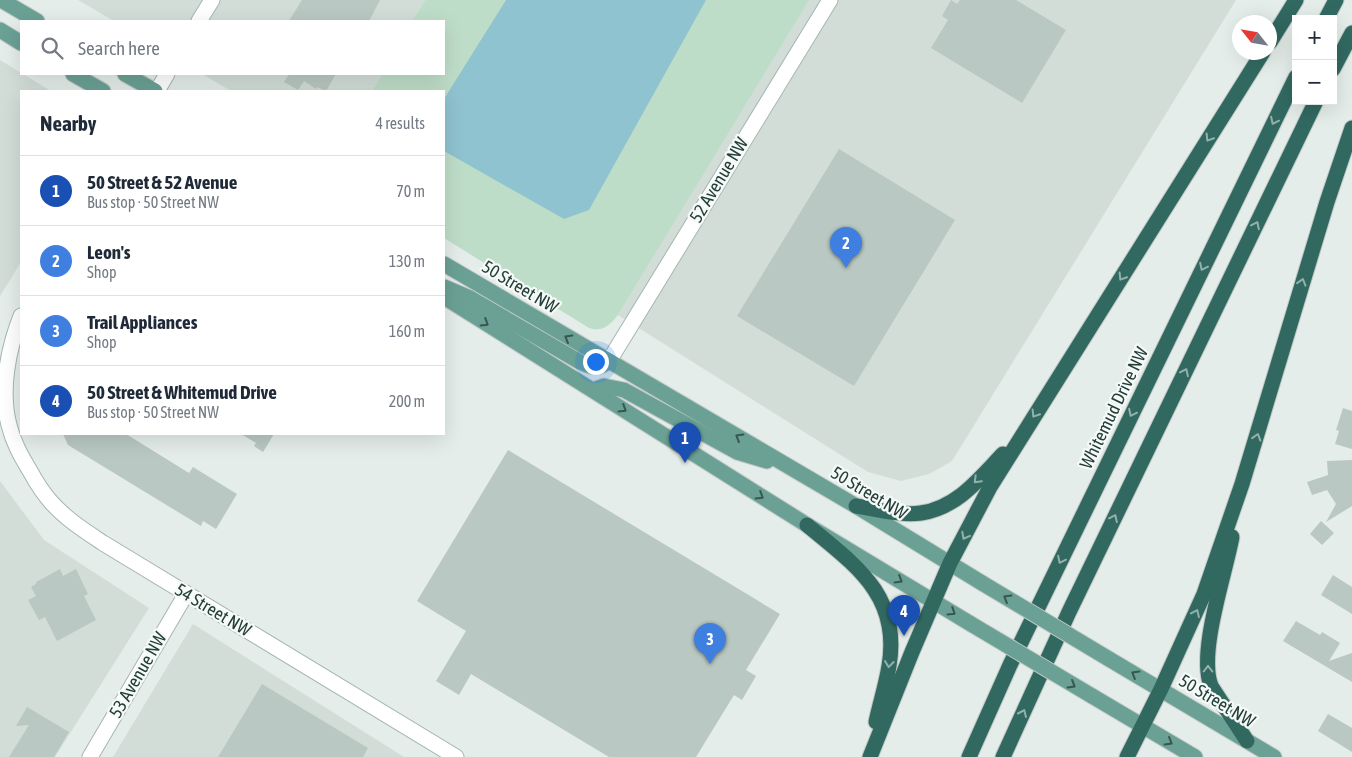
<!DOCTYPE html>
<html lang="en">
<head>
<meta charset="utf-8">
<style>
  :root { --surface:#fff; --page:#f6f6f7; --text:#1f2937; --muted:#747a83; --line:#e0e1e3; --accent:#1a73e8 }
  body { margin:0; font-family:"Asap Condensed",sans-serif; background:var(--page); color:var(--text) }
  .controls { position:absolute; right:15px; top:15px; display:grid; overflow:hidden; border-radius:0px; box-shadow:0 5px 20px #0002 }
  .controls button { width:45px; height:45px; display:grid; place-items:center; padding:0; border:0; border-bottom:1px solid var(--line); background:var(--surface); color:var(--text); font:25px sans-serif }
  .compass { position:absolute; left:1232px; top:15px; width:45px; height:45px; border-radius:50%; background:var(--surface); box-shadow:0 5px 20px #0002; rotate:301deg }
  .you { position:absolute; left:595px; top:361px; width:18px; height:18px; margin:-12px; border:4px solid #fff; border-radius:50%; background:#1a73e8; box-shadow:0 0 0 8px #1a73e833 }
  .badge { display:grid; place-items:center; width:32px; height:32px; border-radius:50%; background:var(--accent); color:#fff; font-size:16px; font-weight:700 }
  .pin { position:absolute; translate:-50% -41px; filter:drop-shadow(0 1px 2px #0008) }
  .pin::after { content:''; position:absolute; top:26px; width:18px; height:15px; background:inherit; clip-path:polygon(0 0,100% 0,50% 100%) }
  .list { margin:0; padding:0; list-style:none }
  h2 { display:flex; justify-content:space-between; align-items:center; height:65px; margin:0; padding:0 20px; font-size:21px }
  h2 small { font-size:16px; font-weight:400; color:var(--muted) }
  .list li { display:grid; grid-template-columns:32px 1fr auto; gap:15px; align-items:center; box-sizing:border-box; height:70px; padding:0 20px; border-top:1px solid var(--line) }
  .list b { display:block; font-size:19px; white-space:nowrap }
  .list p { margin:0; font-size:16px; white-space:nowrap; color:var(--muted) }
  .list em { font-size:16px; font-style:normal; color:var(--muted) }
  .icon { flex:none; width:28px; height:28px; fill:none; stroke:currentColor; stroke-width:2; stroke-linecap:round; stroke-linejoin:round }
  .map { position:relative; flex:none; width:1352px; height:757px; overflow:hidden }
  .search { position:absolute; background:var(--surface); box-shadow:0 5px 20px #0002; left:20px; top:20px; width:425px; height:55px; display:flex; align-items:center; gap:12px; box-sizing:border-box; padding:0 18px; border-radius:0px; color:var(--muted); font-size:19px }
  .panel { position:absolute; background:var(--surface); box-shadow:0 5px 20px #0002; left:20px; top:90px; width:425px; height:345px; border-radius:0px }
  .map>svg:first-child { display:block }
</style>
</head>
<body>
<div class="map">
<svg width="1352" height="757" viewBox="0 0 1352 757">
  <rect width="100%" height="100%" fill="#e4ede9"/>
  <g fill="#d2ddd8">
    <path d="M78,0H425L412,21H114Z"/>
    <path d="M808,0H1236L952,461L929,474L901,481L868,472L618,315Z"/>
    <path d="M0,60L51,91H21V262L0,296Z"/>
    <path d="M202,74H382L372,91H231Z"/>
    <path d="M0,481L44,540L149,608L55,757H0Z"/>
    <path d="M193,624L404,757H113Z"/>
  </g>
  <path fill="#beddc8" d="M425,0H809L618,315C609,326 603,332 589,328L444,238V91H372L382,74H444V21H412Z"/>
  <path fill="#8fc3cf" d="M506,0H706L589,210L564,219L444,151V99Z"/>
  <g fill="#b9c8c2">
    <path d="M302,0H380L369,21H289Z"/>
    <path d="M951,0L957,4L960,0H1016L1066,30L1022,103L931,48L948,20L942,16Z"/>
    <path d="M289,74H336L326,91L317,87L316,89L304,81L298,90L284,82Z"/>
    <path d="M839,149L955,220L854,386L737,316Z"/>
    <path d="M1343,408L1352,411V449L1335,444L1339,431L1336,430Z"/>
    <path d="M63,434H126L189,473L193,467L237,494L216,529L203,521L201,526L68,445Z"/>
    <path d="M241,434H274L263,452L254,446L256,443Z"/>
    <path d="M508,450L780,614L746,670L756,676L742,700L734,695L696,757H609L471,674L459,695L436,681L466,631L417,601Z"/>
    <path d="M1352,460V506L1326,522L1336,504L1327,490L1312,495L1307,482L1328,475L1327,461Z"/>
    <path d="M1321,521L1334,533L1322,545L1310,534Z"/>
    <path d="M60,569L63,576L76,569L88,594L84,596L96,620L57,641L45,617L39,620L28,600L36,596L31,587L36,584V582Z"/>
    <path d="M1333,575L1352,587V614L1321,595Z"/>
    <path d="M1296,621L1320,635L1322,632L1340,643L1329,661L1352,653V682L1283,641Z"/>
    <path d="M262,684L368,748L363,757H218Z"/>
    <path d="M27,707L69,732L54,757H9L29,725L16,726Z"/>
    <path d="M1328,714L1352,728V752L1318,731Z"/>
  </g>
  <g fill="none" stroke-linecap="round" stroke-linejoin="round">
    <g stroke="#a7b5b0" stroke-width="17">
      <g id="minor">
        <path d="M199,21L212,0"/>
        <path d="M157,91L167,74"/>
        <path d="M21,316C8,349 0,391 9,425C13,442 21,456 30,471C36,482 43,493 51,502C66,519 85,531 103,543L456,757"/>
        <path d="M609,361L830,0"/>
        <path d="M90,757L186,594"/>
      </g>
    </g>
    <g stroke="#c2c9c7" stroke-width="17">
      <g id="major">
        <path d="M1,0L37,21"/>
        <path d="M0,30L21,43"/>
        <path d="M73,74L103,91"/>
        <path d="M125,74L155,91"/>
        <path d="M444,264L856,506L982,583"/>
        <path d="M444,287L470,298L580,362C591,367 599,370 609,361"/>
        <path d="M444,297L807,525L971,624"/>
        <path d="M593,390L604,386L624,390L737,452L767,461"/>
        <path d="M1109,659L1274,757"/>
        <path d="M1092,696L1195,757"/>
      </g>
    </g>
    <g stroke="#c2c9c7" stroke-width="17">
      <g id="highway">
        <path d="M1326,19L1336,0"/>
        <path d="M1270,42L1296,0"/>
        <path d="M1333,69L1352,33"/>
        <path d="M856,506C876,509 902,516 921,513C957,508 980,478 1003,454"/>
        <path d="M807,525C855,565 901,595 889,666C886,685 880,703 876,722"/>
        <path d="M1232,537C1225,575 1198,652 1211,686L1247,741"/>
        <path d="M870,757L912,652L950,563L990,487L1263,52"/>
        <path d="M969,757L1010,665L1296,77"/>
        <path d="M1003,757L1069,612L1316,101"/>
        <path d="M1127,757L1161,689L1204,594L1242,484L1327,202L1352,128"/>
      </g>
    </g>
    <use href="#minor" stroke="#fff" stroke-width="15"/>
    <use href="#major" stroke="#6ba195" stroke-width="15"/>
    <use href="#highway" stroke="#316960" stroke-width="15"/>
    <g stroke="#c2c9c7" stroke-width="17" stroke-linecap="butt">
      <g id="major-bridge">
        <path d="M982,583L1109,659"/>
        <path d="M971,624L1092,696"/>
      </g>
    </g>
    <use href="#major-bridge" stroke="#6ba195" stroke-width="15"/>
  </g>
  <defs><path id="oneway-chevron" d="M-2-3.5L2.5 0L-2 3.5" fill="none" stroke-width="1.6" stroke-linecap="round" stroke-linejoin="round" transform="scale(1.25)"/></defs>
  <g stroke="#93b1ac">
    <use href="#oneway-chevron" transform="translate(1274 121) rotate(116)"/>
    <use href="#oneway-chevron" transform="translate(1209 138) rotate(122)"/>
    <use href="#oneway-chevron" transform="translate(1256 225) rotate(-64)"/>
    <use href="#oneway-chevron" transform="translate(1203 267) rotate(116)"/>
    <use href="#oneway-chevron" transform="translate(1122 277) rotate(122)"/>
    <use href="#oneway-chevron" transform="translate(1302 282) rotate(-73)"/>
    <use href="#oneway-chevron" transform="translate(1185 372) rotate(-64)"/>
    <use href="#oneway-chevron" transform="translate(1132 413) rotate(116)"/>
    <use href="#oneway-chevron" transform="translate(1035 414) rotate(122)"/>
    <use href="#oneway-chevron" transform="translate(1257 437) rotate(-73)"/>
    <use href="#oneway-chevron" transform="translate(977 480) rotate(135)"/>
    <use href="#oneway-chevron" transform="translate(1114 518) rotate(-64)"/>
    <use href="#oneway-chevron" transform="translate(965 536) rotate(118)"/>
    <use href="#oneway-chevron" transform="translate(1061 560) rotate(116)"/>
    <use href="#oneway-chevron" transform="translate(1196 613) rotate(-65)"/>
    <use href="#oneway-chevron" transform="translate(889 664) rotate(97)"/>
    <use href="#oneway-chevron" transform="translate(1208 669) rotate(-90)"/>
    <use href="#oneway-chevron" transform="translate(1023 713) rotate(-66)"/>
  </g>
  <g stroke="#36574f">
    <use href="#oneway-chevron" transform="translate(485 323) rotate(32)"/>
    <use href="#oneway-chevron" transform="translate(568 338) rotate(-150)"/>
    <use href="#oneway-chevron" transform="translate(623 409) rotate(32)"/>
    <use href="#oneway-chevron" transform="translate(739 437) rotate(-149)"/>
    <use href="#oneway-chevron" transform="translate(760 496) rotate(32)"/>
    <use href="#oneway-chevron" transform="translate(899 580) rotate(31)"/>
    <use href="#oneway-chevron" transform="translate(1007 598) rotate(-149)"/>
    <use href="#oneway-chevron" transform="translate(952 612) rotate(32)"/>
    <use href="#oneway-chevron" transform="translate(1135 674) rotate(-149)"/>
    <use href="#oneway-chevron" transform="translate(1072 685) rotate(31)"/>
    <use href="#oneway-chevron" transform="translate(1169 742) rotate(30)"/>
  </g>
  <g text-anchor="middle" stroke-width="4.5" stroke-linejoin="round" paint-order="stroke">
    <g font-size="18" fill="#243e38" stroke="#f5f9f7">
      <text transform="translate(719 180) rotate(-59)" y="6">52 Avenue NW</text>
      <text transform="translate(520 287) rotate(31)" y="6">50 Street NW</text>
      <text transform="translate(1114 408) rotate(-64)" y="6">Whitemud Drive NW</text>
      <text transform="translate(869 493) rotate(31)" y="6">50 Street NW</text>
      <text transform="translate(213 610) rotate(31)" y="6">54 Street NW</text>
      <text transform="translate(138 675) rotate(-60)" y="6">53 Avenue NW</text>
      <text transform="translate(1217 701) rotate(31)" y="6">50 Street NW</text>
    </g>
  </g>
</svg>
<div class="controls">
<button>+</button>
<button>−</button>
</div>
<svg class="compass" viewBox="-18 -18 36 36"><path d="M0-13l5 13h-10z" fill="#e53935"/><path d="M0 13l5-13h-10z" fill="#747a83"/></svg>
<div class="you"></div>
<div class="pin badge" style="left:685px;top:463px;background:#1a4fb4">1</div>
<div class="pin badge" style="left:846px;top:268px;background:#3f7fe0">2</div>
<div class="pin badge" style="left:710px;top:664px;background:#3f7fe0">3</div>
<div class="pin badge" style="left:904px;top:636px;background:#1a4fb4">4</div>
<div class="search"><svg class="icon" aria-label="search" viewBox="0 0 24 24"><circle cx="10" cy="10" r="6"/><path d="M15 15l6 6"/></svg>Search here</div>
<section class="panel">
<h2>Nearby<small>4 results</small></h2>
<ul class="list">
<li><span class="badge" style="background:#1a4fb4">1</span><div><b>50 Street &amp; 52 Avenue</b><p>Bus stop · 50 Street NW</p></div><em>70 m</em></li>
<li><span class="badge" style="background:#3f7fe0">2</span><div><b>Leon's</b><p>Shop</p></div><em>130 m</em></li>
<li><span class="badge" style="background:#3f7fe0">3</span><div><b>Trail Appliances</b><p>Shop</p></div><em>160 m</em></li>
<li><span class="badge" style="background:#1a4fb4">4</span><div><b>50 Street &amp; Whitemud Drive</b><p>Bus stop · 50 Street NW</p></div><em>200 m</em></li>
</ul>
</section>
</div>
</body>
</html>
